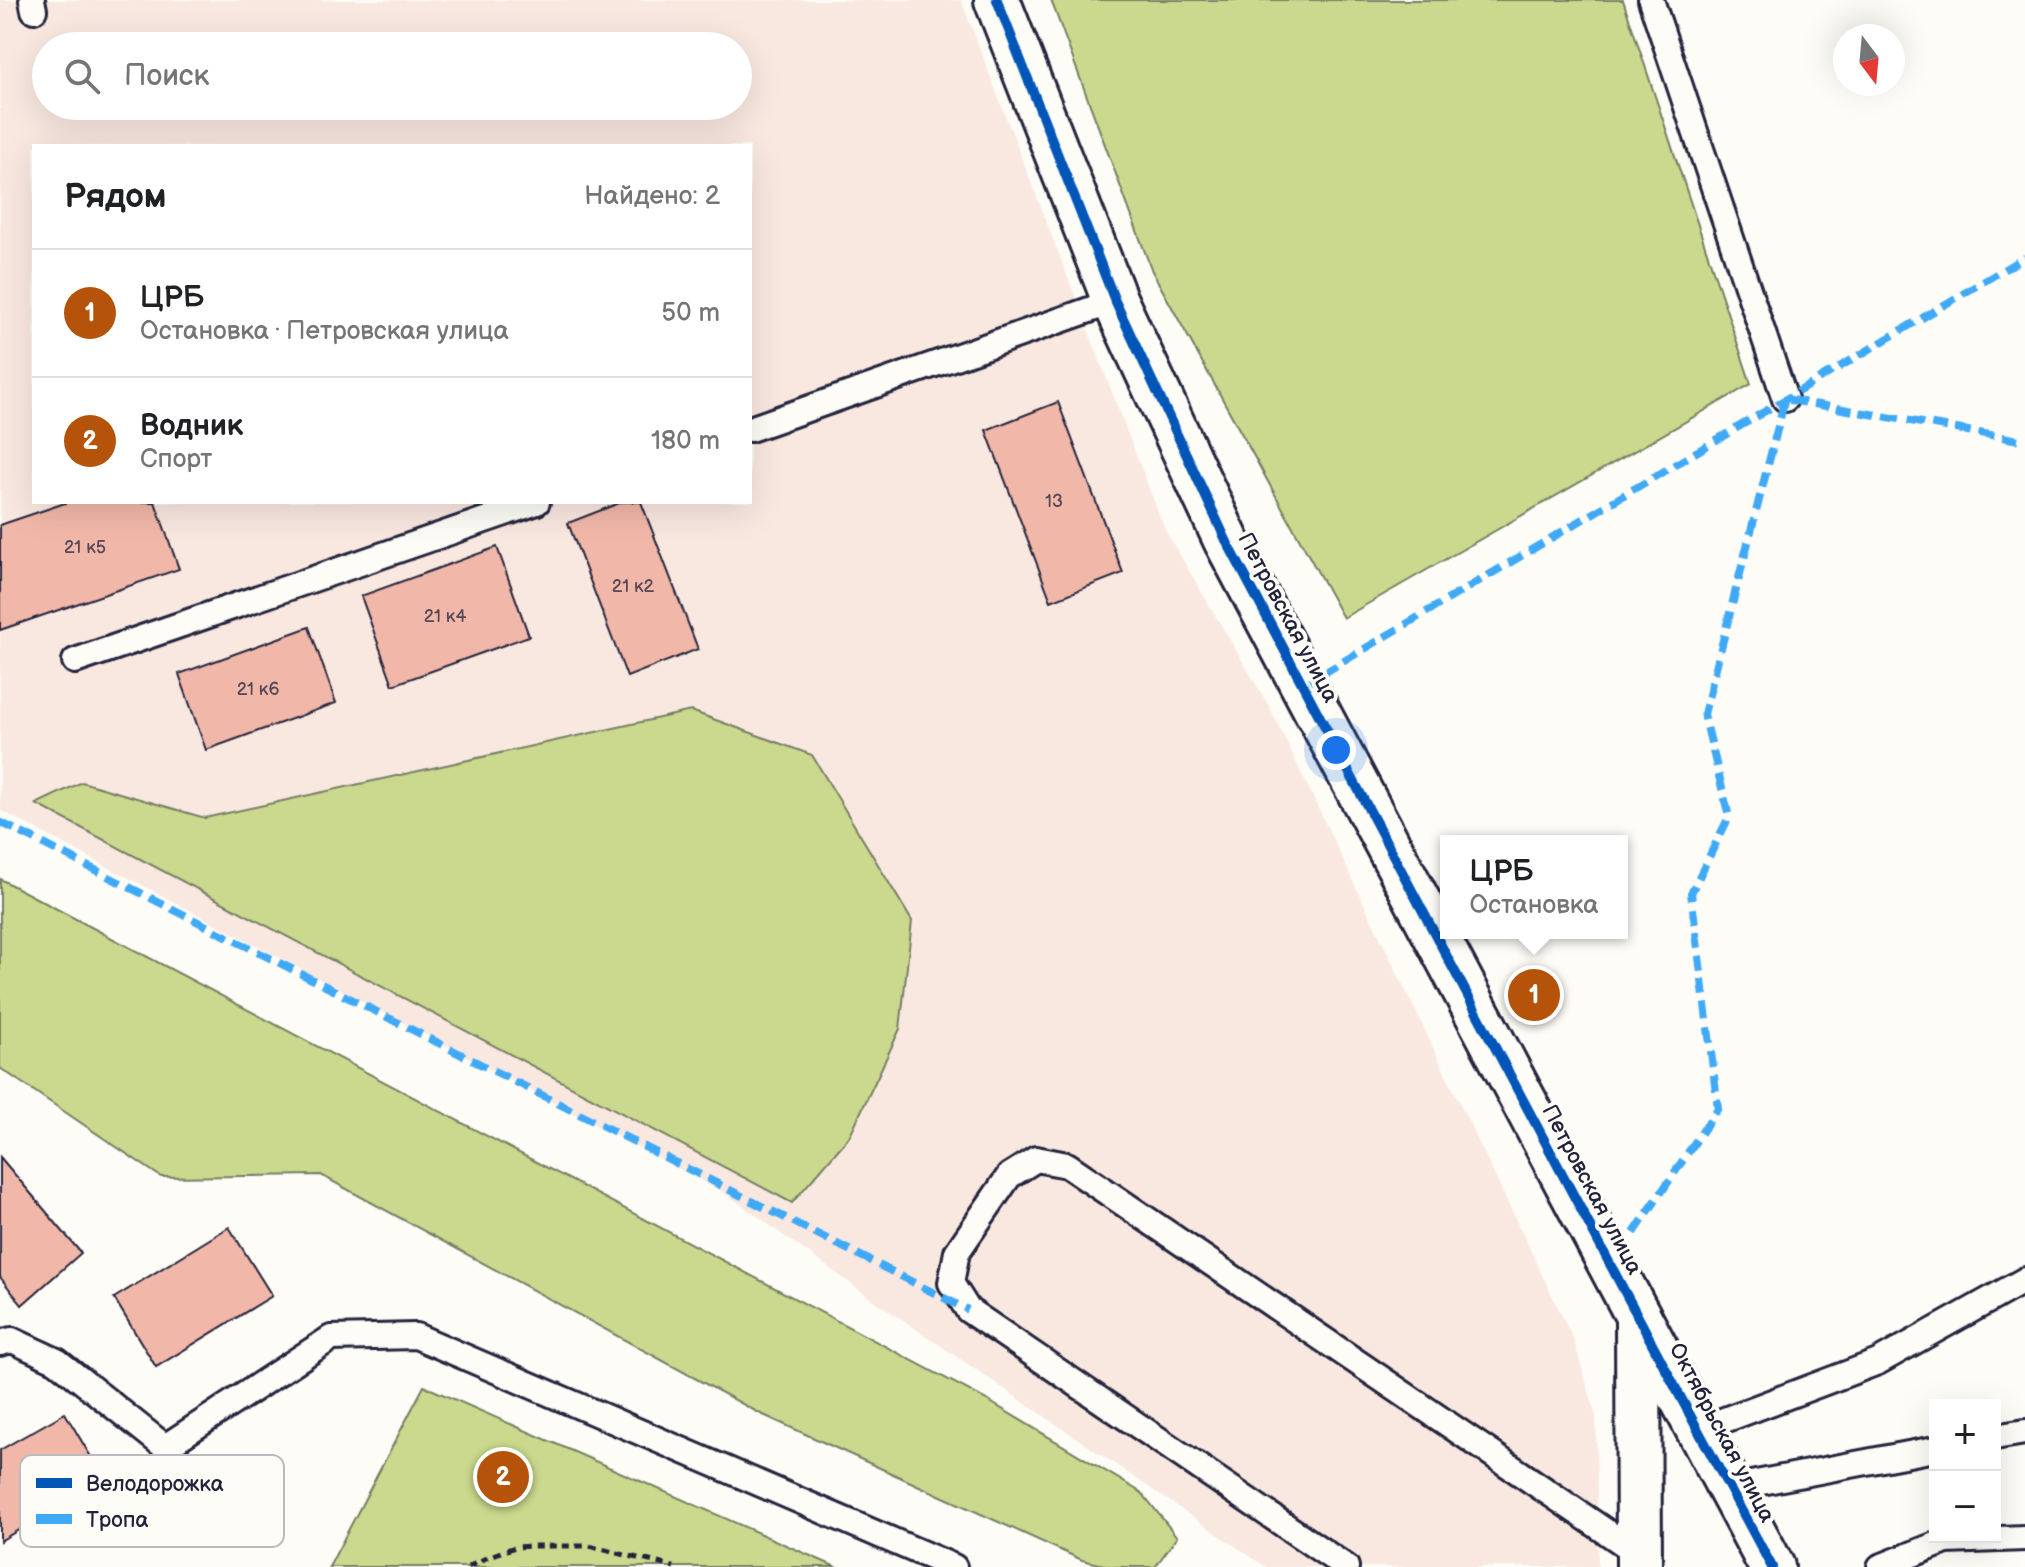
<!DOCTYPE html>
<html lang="ru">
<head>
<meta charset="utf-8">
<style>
  :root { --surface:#fff; --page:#f6f6f6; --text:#202124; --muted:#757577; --line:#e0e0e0; --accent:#b45309 }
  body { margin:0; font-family:"Balsamiq Sans",sans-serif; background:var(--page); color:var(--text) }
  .controls { position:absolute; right:24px; bottom:24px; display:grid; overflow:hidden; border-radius:0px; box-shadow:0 8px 32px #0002 }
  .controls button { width:72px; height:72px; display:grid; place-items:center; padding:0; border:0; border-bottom:2px solid var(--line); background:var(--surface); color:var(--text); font:40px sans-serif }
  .compass { position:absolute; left:1833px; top:24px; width:72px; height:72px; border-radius:50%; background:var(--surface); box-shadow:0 8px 32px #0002; rotate:164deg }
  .you { position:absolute; left:1336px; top:750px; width:28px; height:28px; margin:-20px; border:6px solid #fff; border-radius:50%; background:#1a73e8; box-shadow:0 0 0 12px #1a73e833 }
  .badge { display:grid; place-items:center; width:52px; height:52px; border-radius:50%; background:var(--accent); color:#fff; font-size:26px; font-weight:700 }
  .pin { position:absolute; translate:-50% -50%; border:4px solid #fff; box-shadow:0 2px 8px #0006 }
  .popup { position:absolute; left:1440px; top:835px; width:188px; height:104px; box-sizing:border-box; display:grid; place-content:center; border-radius:0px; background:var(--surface); filter:drop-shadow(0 2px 6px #0005); font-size:26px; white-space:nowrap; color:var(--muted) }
  .popup b { font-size:30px; color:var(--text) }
  .popup::after { content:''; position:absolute; left:50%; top:100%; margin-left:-16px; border:16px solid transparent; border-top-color:var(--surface) }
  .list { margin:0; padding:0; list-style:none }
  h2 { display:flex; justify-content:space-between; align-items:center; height:104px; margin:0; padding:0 32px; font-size:34px }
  h2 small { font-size:26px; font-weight:400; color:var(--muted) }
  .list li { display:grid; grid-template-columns:52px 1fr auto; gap:24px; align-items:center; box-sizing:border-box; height:128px; padding:0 32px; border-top:2px solid var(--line) }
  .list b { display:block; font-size:30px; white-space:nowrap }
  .list p { margin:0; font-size:26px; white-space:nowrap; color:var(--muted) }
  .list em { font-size:26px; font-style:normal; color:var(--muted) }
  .icon { flex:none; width:44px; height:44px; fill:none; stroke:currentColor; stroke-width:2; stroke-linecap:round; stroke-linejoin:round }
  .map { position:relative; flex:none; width:2025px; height:1567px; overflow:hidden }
  .search { position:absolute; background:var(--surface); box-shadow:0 8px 32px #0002; left:32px; top:32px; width:720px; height:88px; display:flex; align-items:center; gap:20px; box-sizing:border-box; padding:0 28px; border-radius:44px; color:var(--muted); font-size:30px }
  .panel { position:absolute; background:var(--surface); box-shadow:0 8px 32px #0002; left:32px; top:144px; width:720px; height:360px; border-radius:0px }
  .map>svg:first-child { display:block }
</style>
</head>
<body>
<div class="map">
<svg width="2025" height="1567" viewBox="0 0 2025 1567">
  <rect width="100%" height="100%" fill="#fdfcf7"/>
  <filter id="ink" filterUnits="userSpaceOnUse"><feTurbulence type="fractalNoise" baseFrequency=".0125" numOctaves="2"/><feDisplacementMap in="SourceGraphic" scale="16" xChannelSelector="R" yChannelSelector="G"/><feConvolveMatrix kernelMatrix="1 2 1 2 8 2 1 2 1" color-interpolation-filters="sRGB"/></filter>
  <g filter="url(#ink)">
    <path fill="#f9e8e0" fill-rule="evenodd" d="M0,0H961L1165,530L1269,706L1574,1341L1596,1416L1598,1567H1266L872,1299L725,1193L0,810ZM46,46H738V106H46ZM34,146H750V502H34Z"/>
    <g fill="#cad98d" stroke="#767e64" stroke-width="2">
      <path d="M1051,0H1623L1751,384L1343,618L1152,271Z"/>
      <path d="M691,711L812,755L912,921L900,1029L849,1137L792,1203L36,804L82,782L205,818Z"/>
      <path d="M0,879L987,1400L1142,1493L1177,1537L1155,1567H1113L1082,1560L759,1413L321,1175L161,1177L0,1068Z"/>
      <path d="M424,1386L836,1567H329Z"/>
    </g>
    <g fill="#f1b8a9" stroke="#22223b" stroke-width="2">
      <path d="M1058,402L1123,573L1051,601L986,430Z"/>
      <path d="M68,502H155L179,569L0,630V525Z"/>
      <path d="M622,502H641L698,649L627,677L568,523Z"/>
      <path d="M497,547L529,636L393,685L361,596Z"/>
      <path d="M309,627L336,703L206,750L179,674Z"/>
      <path d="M0,1157L81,1253L22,1305L0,1277Z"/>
      <path d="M229,1227L272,1296L156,1367L114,1298Z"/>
      <path d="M65,1413L104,1479L0,1541V1450Z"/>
    </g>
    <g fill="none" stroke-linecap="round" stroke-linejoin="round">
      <g stroke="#22223b" stroke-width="30">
        <g id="service">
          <path d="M32,0L34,10"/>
          <path d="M1651,0L1785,399"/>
          <path d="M750,429L1115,301"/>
          <path d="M75,661L537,502"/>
          <path d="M0,1343L12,1340L57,1361L165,1447L331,1338L416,1336L954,1567"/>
          <path d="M1698,1430L1878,1362L2025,1280"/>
          <path d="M1995,1437L2025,1432"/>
          <path d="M1730,1488L1935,1449"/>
          <path d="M1346,1567L968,1310L951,1283L957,1252L1009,1176L1036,1159L1067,1165L1639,1554"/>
          <path d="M1880,1567L1946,1541L2025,1538"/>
        </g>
      </g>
      <g stroke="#22223b" stroke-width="50">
        <g id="minor">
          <path d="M1638,1316L1772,1567"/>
          <path d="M1638,1322L1639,1567"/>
        </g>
      </g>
      <g stroke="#22223b" stroke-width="50">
        <path id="tertiary" d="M997,0L1115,301L1226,540L1638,1316"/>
      </g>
      <path stroke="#22223b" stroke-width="5" stroke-dasharray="8 6" stroke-linecap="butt" d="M468,1567L490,1556L515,1547L533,1546H589L674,1567"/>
      <use href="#service" stroke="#fdfcf7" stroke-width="24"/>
      <use href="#minor" stroke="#fdfcf7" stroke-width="44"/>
      <use href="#tertiary" stroke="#fdfcf7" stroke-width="44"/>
      <g stroke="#3fa9f5" stroke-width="8" stroke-dasharray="16 8" stroke-linecap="butt">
        <path d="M1302,686L2025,257"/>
        <path d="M0,822L968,1310"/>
        <path d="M1634,1233L1718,1108L1691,893L1729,817L1704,714L1785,399L2025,441"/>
      </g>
      <g stroke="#fdfcf7" stroke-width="15">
        <path id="cycleway" d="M997,0L1115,301L1226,540L1698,1430L1772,1567"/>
      </g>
      <use href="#cycleway" stroke="#0057b8" stroke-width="10"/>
    </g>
  </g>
  <g text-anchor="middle" stroke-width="8" stroke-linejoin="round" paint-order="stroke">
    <g font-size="18" fill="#564856">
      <text x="1054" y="507">13</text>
      <text x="85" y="553">21 к5</text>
      <text x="633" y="592">21 к2</text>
      <text x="445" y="622">21 к4</text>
      <text x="258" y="695">21 к6</text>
    </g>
    <g font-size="22" fill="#22223b" stroke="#fdfcf7">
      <text transform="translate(1289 617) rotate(62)" y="8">Петровская улица</text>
      <text transform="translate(1593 1189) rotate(62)" y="8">Петровская улица</text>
      <text transform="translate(1723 1432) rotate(62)" y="8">Октябрьская улица</text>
    </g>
  </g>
  <rect x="20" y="1455" width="264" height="92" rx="12" fill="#fdfcf7" stroke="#bbbbbf" stroke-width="2"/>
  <rect x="36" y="1478" width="36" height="10" fill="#0057b8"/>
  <rect x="36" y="1514" width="36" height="10" fill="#3fa9f5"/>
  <g font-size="22" fill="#22223b">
    <text x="86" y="1491">Велодорожка</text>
    <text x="86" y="1527">Тропа</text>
  </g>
</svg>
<div class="controls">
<button>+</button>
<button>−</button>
</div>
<svg class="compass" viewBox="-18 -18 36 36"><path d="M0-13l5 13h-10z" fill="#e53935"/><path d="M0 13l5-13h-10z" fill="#757577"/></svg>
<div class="you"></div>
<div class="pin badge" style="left:1534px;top:995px">1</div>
<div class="popup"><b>ЦРБ</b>Остановка</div>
<div class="pin badge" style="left:503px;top:1477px">2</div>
<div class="search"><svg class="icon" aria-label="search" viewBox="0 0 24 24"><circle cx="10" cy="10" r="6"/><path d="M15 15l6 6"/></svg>Поиск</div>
<section class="panel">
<h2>Рядом<small>Найдено: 2</small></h2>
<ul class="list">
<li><span class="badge">1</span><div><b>ЦРБ</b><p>Остановка · Петровская улица</p></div><em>50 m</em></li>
<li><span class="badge">2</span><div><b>Водник</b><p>Спорт</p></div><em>180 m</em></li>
</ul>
</section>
</div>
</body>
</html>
